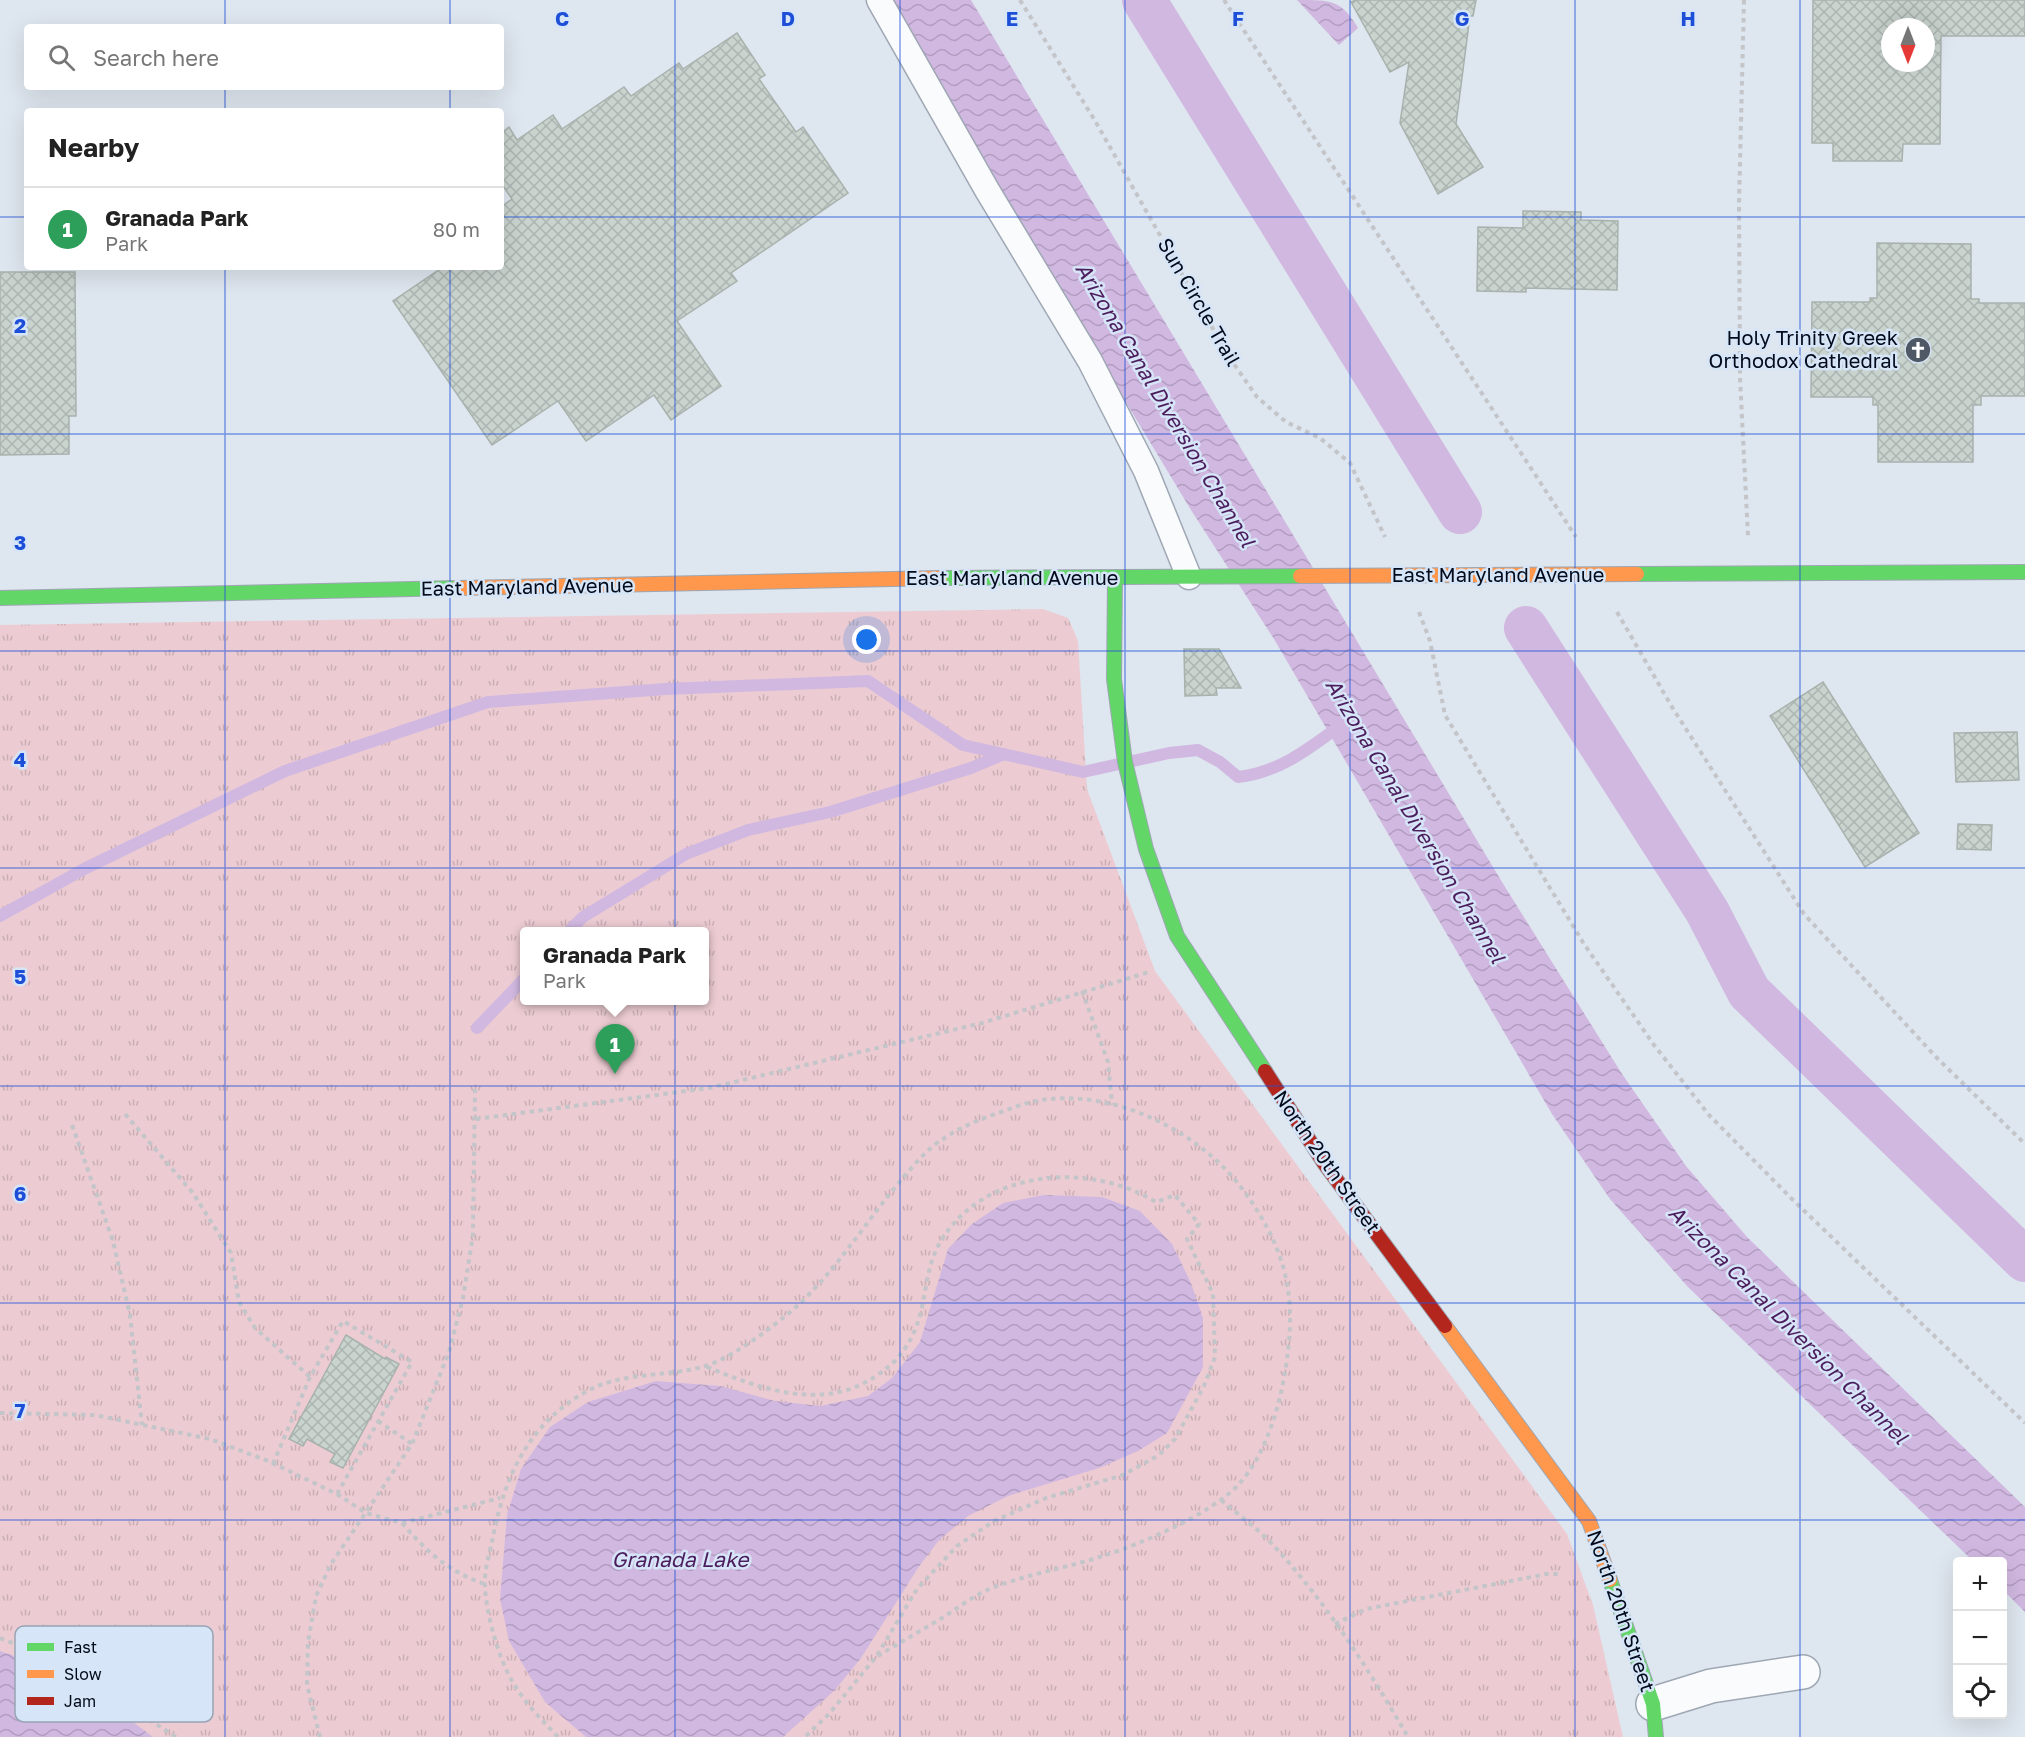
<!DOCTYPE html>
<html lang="en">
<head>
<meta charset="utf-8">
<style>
  :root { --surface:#fff; --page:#f6f6f6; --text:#222; --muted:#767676; --line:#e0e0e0; --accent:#b45309 }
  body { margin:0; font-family:"Golos Text",sans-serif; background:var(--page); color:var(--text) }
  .controls { position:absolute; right:18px; bottom:18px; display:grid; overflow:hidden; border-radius:6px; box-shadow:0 6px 24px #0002 }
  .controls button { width:54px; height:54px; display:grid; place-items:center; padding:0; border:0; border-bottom:2px solid var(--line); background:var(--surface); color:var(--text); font:30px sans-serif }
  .compass { position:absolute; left:1881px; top:18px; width:54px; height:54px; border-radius:50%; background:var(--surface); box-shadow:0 6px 24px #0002; rotate:180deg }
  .you { position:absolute; left:867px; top:640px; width:21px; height:21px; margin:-15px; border:4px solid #fff; border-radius:50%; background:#1a73e8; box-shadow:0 0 0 9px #1a73e833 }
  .badge { display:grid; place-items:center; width:39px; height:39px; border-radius:50%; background:var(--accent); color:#fff; font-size:20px; font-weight:700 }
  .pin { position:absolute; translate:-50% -50px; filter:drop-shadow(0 2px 3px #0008) }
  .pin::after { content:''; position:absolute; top:32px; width:21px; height:18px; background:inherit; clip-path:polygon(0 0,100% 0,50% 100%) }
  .popup { position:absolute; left:520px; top:927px; width:189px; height:78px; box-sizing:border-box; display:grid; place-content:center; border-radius:6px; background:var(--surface); filter:drop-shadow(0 2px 4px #0005); font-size:20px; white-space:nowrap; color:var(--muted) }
  .popup b { font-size:22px; color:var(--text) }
  .popup::after { content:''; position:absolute; left:50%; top:100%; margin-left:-12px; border:12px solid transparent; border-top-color:var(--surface) }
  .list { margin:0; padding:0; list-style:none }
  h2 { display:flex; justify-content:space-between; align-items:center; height:78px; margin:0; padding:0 24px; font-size:26px }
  h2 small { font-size:20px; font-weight:400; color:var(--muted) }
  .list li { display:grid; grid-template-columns:39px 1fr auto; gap:18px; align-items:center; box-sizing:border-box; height:84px; padding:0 24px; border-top:2px solid var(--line) }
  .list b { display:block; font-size:22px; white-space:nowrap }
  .list p { margin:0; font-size:20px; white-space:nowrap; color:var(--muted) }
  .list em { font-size:20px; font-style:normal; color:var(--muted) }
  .icon { flex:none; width:33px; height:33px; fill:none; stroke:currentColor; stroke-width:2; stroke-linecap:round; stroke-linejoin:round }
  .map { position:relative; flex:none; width:2025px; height:1737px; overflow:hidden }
  .search { position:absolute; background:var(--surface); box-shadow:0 6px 24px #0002; left:24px; top:24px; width:480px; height:66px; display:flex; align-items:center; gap:15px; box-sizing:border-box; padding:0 21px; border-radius:6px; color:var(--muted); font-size:22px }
  .panel { position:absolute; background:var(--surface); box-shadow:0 6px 24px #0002; left:24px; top:108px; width:480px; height:162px; border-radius:6px }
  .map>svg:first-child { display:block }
</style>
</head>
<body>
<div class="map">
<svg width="2025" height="1737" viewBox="0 0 2025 1737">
  <defs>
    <pattern id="park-tufts" width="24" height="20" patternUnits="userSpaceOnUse" patternTransform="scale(1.5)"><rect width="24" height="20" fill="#ecccd2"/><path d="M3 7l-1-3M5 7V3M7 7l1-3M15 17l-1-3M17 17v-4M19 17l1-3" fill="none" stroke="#c9aeb4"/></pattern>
    <pattern id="water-waves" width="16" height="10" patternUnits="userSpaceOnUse" patternTransform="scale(1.5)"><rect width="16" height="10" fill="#d1b8e1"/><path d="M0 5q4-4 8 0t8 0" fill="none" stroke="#b29dc0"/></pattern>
    <pattern id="building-cross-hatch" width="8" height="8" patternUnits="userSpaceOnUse" patternTransform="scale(1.5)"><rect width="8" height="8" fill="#cad4cf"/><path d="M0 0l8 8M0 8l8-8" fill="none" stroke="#acb5b1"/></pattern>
  </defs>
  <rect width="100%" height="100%" fill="#dee6ef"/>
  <path fill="url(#park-tufts)" fill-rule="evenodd" d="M1043,609L1068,618L1078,641L1087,789L1155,971L1567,1534L1593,1605L1623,1737H0V625ZM525,932H705V1000H525Z"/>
  <g fill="url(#water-waves)">
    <path d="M883,0H971L1502,882L1622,1074L1686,1166L1747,1237L2025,1507V1612L2003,1590L2002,1562L1973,1561L1688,1287L1610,1199L1552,1114L1274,639L1191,510Z"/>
    <path d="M1297,0C1332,0 1341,0 1358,28L1339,45Z"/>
    <path d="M1044,1195L1102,1197L1140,1211L1172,1244L1191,1283L1203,1318V1367L1167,1433L1138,1451L1099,1468L1008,1496L968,1516L939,1540L918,1568L861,1658L835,1690L783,1737H586L545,1702L509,1641L500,1599L507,1515L521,1469L550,1427L588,1402L656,1381L720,1386L775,1401L820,1406L868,1396L892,1378L920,1342L948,1249L972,1224L1003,1203Z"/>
    <path d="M0,1651C55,1669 107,1702 153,1737H0Z"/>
  </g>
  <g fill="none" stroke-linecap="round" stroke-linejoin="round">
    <g stroke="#d1b8e1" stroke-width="12">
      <path d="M0,916L84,869L285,771L488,702L666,689L868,681L963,745L1083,772L1169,753L1198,750L1220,762L1238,777C1278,773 1310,748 1341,725"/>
      <path d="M568,932L583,917L686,854L748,830L830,812L971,768L1004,754"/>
      <path d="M477,1028L525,978"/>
    </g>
    <g stroke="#d1b8e1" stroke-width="44">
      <path d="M1144,0L1460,512"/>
      <path d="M1526,628L1707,911L1749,992L2025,1260"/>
    </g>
  </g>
  <g fill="url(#building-cross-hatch)" stroke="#a8b2ad" stroke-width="1.5" fill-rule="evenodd">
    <path d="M1356,0H1476L1473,16H1470L1456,124L1483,167L1438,194L1400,123L1409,62L1390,72L1351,2Z"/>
    <path d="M1813,0H2025V36H1941L1940,144H1903L1902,161H1833V143H1812ZM1890,27H1926V63H1890Z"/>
    <path d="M737,33L765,75L759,79L796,132L803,127L848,193L731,273L737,281L677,321L721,386L671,420L654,395L586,441L558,401L492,445L393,301L443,267H501V207L512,199L501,183V133L509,127L517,140L553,115L562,129L624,87L631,96L679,63L683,69Z"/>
    <path d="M1523,211L1581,212V220L1618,221L1617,290L1526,288V292L1477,291L1478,227L1523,228Z"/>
    <path d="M1877,243L1971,244V299H1979V303H2025V396H1981V405H1973V462H1878V405H1873V397H1811L1812,302H1870V298H1877Z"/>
    <path d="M0,272H75L76,416H69V454L0,455Z"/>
    <path d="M1184,649H1219L1241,688H1216L1217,695L1185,696Z"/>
    <path d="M1823,682L1919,833L1865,867L1770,716Z"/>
    <path d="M2017,732L2019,780L1956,782L1954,733Z"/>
    <path d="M1958,824L1992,825L1991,850L1957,849Z"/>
    <path d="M346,1335L385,1359L386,1357L399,1364L343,1468L330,1462L335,1454L307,1439L303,1446L289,1439Z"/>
  </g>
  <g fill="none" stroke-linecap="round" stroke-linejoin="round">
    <g stroke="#9ea7b3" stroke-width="27">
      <path id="lane" d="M879,0L987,190L1090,361L1146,471L1189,577"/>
    </g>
    <g stroke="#9ea7b3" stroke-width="36">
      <path id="street" d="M1653,1704L1711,1686L1803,1672"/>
    </g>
    <g stroke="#9ea7b3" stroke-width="16">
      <g id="fast">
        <path d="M1637,574L2025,572"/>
        <path d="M940,578L1300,576"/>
        <path d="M1115,578L1114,679L1125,762L1146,849L1177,936L1265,1071"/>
        <path d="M0,598L457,588"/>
        <path d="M1610,1580L1653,1704L1656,1737"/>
      </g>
    </g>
    <g stroke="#9ea7b3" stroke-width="16">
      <g id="slow">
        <path d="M1300,576L1637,574"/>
        <path d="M457,588L940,578"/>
        <path d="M1445,1326L1589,1521L1610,1580"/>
      </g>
    </g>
    <g stroke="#9ea7b3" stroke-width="16">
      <path id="jam" d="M1265,1071L1324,1163L1445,1326"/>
    </g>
    <g stroke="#c3c5c9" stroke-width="4" stroke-dasharray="4.5 4.5" stroke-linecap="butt">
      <path d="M1020,0L1094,119L1229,357L1257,397L1286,422L1320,438L1350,463L1385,537"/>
      <path d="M1224,0L1576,537"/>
      <path d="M1744,0L1739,203L1740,378L1748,536"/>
      <path d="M1419,612L1430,641L1445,715L1584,944L1654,1045L1709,1115L1793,1200L2025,1423"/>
      <path d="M1617,612L1672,707L1804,914L1936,1057L2025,1144"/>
      <path d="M1082,991L1108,1062L1112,1105"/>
      <path d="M125,1114L193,1193L231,1253L239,1302L255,1328L310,1377"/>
      <path d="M476,1119L709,1088L982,1023L1149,972"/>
      <path d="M72,1125L113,1241L130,1315L142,1425"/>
      <path d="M707,1367C761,1389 823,1412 876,1376C894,1364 905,1352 914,1332C927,1304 924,1268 941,1241C984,1169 1089,1161 1156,1202L1175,1195L1199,1224L1187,1239L1213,1294L1215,1357L1204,1386L1175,1439L1159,1455L1123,1475L1046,1498L994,1521L957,1546L917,1589L876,1657L829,1714L805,1737"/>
      <path d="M0,1413L95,1415L210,1439L268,1461L337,1494L366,1513L402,1523L500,1498"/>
      <path d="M378,1421L412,1444"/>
      <path d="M273,1464L310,1377L343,1321L412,1362L337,1494"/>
      <path d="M1221,1500C1239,1515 1258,1529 1273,1545C1326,1602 1369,1670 1408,1737"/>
      <path d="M402,1523C427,1552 448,1571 484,1584"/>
      <path d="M1335,1624L1366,1609L1547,1574H1560"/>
      <path d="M0,1638L62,1663L176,1737"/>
      <path d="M320,1737L307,1685L308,1643L316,1596L331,1564L412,1444L449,1352L463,1298L473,1235L475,1089"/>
      <path d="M558,1737C538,1716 518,1696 506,1669C496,1648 485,1607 485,1585C484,1570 490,1552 493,1537C505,1474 530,1422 589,1390C624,1372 664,1377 702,1367C726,1361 763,1334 783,1318C831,1280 862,1226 902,1179C914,1165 927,1149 943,1139C962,1126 983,1118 1004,1111C1019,1105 1035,1100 1050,1099C1121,1092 1202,1134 1243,1190C1281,1241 1296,1287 1288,1351C1283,1395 1269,1452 1238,1485C1211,1514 1141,1544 1103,1556C1066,1568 1028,1574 992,1588C974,1595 958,1608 942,1618C920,1631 898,1644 876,1657"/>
    </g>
    <use href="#lane" stroke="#fafbfd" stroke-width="24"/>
    <use href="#street" stroke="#fafbfd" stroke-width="33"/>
    <use href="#fast" stroke="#63d668" stroke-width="14"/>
    <use href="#slow" stroke="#ff974d" stroke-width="14"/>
    <use href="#jam" stroke="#b3261e" stroke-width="14"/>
  </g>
  <path fill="none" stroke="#1d4ed8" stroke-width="1.5" stroke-opacity="0.55" d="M225,0V27M450,0V27M675,0V1737M900,0V1737M1125,0V1737M1350,0V1737M1575,0V1737M1800,0V1737M225,87V111M450,87V111M0,217H27M501,217H2025M225,267V1737M450,267V1737M0,434H2025M0,651H2025M0,868H2025M0,1086H2025M0,1303H2025M0,1520H2025"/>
  <defs>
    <g id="church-disc" transform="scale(1.35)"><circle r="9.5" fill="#4f5865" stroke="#d6e5f7"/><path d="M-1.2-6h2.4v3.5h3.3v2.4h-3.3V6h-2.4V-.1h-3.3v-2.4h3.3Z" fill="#fff"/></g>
  </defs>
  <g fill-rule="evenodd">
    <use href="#church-disc" x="1918" y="350"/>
  </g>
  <g text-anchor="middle" stroke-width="5" stroke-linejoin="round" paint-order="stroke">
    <g font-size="20" fill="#020b1b" stroke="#d6e5f7">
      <text transform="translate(1199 302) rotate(60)" y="7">Sun Circle Trail</text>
      <text x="1498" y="582">East Maryland Avenue</text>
      <text x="1012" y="585">East Maryland Avenue</text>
      <text transform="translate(527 587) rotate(-1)" y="7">East Maryland Avenue</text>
      <text transform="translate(1327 1162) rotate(55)" y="7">North 20th Street</text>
      <text transform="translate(1621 1611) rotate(71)" y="7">North 20th Street</text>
    </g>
    <g font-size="20" fill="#020b1b" stroke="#d6e5f7" text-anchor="end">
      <text x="1898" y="345">Holy Trinity Greek<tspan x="1898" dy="23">Orthodox Cathedral</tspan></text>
    </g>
    <g font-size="21" font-style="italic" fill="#4c1d5d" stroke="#d6e5f7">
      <text transform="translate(1165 405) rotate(59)" y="7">Arizona Canal Diversion Channel</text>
      <text transform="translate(1415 821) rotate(59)" y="7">Arizona Canal Diversion Channel</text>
      <text transform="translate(1788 1325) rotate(45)" y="7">Arizona Canal Diversion Channel</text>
      <text x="680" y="1567">Granada Lake</text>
    </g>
  </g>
  <rect x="15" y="1626" width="198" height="96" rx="9" fill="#d6e5f7" stroke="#96a4b5" stroke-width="1.5"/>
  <rect x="27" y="1643" width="27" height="8" fill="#63d668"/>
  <rect x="27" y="1670" width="27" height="8" fill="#ff974d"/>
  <rect x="27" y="1697" width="27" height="8" fill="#b3261e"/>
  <g font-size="16" fill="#020b1b">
    <text x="64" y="1653">Fast</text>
    <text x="64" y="1680">Slow</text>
    <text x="64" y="1707">Jam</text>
  </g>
  <g font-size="20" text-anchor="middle" font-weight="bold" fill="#1d4ed8" stroke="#d6e5f7" stroke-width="5" stroke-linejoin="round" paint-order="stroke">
    <text x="562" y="26">C</text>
    <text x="788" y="26">D</text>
    <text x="1012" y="26">E</text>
    <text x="1238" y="26">F</text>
    <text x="1462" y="26">G</text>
    <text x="1688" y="26">H</text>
    <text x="20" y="333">2</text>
    <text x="20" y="550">3</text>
    <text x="20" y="767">4</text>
    <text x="20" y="984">5</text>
    <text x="20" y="1201">6</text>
    <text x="20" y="1418">7</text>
  </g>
</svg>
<div class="controls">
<button>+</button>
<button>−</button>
<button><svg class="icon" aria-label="locate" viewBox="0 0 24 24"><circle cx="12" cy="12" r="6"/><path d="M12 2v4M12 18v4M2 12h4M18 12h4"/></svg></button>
</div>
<svg class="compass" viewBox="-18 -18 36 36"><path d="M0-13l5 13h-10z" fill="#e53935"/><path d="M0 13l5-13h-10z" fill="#767676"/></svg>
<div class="you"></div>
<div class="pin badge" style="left:615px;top:1074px;background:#2e9e5b">1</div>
<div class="popup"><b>Granada Park</b>Park</div>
<div class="search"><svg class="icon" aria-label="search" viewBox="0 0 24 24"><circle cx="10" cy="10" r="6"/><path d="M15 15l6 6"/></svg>Search here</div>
<section class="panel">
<h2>Nearby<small></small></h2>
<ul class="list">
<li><span class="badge" style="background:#2e9e5b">1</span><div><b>Granada Park</b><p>Park</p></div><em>80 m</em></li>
</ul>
</section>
</div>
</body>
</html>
